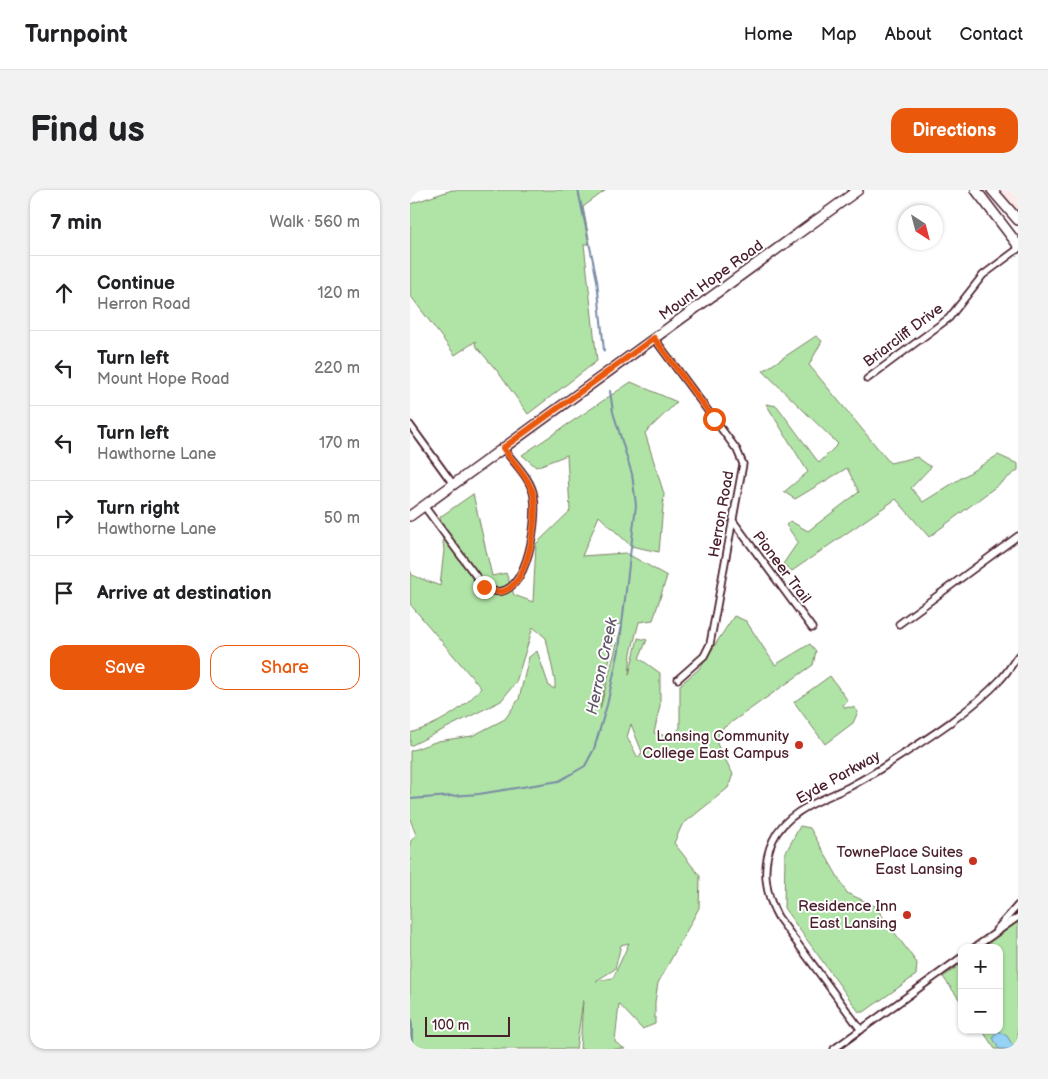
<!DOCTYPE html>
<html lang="en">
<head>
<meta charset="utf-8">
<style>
  :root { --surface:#fff; --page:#f2f2f2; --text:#202124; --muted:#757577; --line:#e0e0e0; --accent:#ea580c }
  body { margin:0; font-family:"Balsamiq Sans",sans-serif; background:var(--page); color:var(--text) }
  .controls { position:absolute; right:15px; bottom:15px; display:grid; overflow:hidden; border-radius:10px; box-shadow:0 1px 4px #0004 }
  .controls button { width:45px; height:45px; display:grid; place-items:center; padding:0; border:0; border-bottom:1px solid var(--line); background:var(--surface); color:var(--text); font:25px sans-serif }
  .compass { position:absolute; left:488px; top:15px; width:45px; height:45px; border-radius:50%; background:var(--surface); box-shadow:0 1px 4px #0004; rotate:144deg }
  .scale { position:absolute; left:15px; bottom:12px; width:85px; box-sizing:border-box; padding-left:5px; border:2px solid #4a1f2b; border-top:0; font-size:14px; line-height:18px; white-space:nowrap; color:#4a1f2b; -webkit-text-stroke:4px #fff; paint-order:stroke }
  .stop { position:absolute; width:15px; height:15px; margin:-11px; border:4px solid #ea580c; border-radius:50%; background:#fff }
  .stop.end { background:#ea580c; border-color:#fff; box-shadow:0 1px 5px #0008 }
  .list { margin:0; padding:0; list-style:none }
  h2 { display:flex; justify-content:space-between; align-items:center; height:65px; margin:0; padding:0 20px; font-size:21px }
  h2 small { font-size:16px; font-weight:400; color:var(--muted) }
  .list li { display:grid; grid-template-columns:32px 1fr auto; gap:15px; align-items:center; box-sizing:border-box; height:75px; padding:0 20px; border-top:1px solid var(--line) }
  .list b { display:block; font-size:19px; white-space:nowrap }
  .list p { margin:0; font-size:16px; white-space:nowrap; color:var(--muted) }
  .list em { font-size:16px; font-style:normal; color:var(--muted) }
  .actions { display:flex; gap:10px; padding:15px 20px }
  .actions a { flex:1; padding:11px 0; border:1px solid var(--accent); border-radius:15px; text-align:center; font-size:18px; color:var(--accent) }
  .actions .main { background:var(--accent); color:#fff }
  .icon { flex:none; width:28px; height:28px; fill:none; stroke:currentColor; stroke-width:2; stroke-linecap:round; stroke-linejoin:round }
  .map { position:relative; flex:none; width:608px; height:859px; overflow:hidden; border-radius:15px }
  header { display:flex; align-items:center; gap:30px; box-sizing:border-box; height:70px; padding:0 25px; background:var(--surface); border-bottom:1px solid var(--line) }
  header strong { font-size:24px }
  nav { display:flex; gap:28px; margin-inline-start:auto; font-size:18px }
  .intro { display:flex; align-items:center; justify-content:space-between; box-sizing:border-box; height:120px; padding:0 30px }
  h1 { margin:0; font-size:35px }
  .button { padding:12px 22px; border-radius:15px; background:var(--accent); color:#fff; font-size:18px; font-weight:700 }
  main { display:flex; gap:30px; padding:0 30px }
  aside { flex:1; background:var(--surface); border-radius:15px; box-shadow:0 1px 4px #0004 }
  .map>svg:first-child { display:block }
</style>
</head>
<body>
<header>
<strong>Turnpoint</strong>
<nav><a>Home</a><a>Map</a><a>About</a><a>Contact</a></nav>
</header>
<div class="intro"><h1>Find us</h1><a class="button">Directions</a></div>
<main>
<aside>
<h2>7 min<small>Walk · 560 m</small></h2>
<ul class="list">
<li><svg class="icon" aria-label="ahead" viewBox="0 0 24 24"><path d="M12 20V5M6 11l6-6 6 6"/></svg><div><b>Continue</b><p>Herron Road</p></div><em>120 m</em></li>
<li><svg class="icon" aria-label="left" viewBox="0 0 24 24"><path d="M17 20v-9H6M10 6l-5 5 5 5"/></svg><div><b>Turn left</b><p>Mount Hope Road</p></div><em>220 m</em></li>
<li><svg class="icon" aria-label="left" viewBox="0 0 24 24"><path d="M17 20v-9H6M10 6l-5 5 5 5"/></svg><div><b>Turn left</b><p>Hawthorne Lane</p></div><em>170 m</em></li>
<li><svg class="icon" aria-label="right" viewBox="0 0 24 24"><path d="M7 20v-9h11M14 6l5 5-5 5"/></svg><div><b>Turn right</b><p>Hawthorne Lane</p></div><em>50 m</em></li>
<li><svg class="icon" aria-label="arrive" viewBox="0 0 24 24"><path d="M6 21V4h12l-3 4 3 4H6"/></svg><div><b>Arrive at destination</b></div></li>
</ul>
<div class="actions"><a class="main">Save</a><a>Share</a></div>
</aside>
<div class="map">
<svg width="608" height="859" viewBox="0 0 608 859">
  <rect width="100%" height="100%" fill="#fff"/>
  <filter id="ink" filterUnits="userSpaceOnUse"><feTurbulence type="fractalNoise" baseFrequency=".02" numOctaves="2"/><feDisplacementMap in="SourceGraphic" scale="10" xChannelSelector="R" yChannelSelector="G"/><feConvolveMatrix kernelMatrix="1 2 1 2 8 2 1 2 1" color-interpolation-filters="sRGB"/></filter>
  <g filter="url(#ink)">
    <path fill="#fdebe9" d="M590,0H608V22L602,15Z"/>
    <g fill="#b0e4a6" stroke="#7d8268" fill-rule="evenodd">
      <path d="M42,0H196L173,17L180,54H174L187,171L118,224L88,182L65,155L66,151L45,165L0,105V14Z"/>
      <path d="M406,146L412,151L399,175L480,273L507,267L521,277L501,298L513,312L588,265L608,274V280L519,347L486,309L382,381L373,374L388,352L376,335L380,331L398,341L449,302L437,278L385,309L374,302L398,282L356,214L367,216L409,273L428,254L353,181Z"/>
      <path d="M221,192L267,212L235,243L254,304L249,362L221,356L189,326L172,366L216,363L257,386L243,430L229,432L221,463L219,485L228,448L237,450L229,468L250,483V516L244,543L260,547L270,538V495L289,479L324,426L336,431L365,475L400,454L406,461L403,475L309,541L307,554L323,584L318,598L272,635L264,653L290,686L289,718L248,793L245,812V834L232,839L209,814L205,852L215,859H170L173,810L166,859H0V652L6,645L0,629V561L28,551L62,546L95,529L109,509L119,467L127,461L139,496L145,499V491L136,448L123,437L106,492L91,511L0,556V543C27,535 53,520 71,498L0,414V380L2,385L30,396L34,360L30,327L63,304L82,386L96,383L104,405L123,412L126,354L160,321L157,265L126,277L112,265ZM212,434L190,519L206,435ZM221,534L232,562L228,568L217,547ZM219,753L203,788L186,791L205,779L211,755Z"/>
      <path d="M420,486L438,511L433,515L435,518L439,517L445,518L448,522L443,533L415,554L384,512Z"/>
      <path d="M390,636L400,638L437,703L465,716L507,773L506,785L454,822H449L374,718L375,664Z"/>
      <path d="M608,731V859H585L572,840H589V758H572Z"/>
      <path d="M552,773V813L533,787Z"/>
    </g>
    <path fill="#96d2f6" stroke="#788aa5" d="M587,840L597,846L605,859H589L583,848Z"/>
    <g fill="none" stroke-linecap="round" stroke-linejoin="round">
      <g stroke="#788aa5" stroke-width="2">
        <path d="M168,0L187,90L194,161"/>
        <path d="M0,609L69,604L149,591L175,576L184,559L197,515L209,460L226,315L222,284L203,222L200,201"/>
        <path d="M0,825L2,836V859"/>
      </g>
      <g stroke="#4a1f2b" stroke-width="9">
        <g id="street">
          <path d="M244,148L327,260L333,274L300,454L294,466L268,489"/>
          <path d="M457,189L539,128L573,85L608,59"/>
          <path d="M0,235L43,294"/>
          <path d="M14,316L74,397C116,423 128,331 124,307C122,289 103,272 93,258"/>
          <path d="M323,331L402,438"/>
          <path d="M489,434L608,346"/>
          <path d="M586,740L608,715"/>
          <path d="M564,758L608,727"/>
          <path d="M451,840L368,727C355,704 351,675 363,650C376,621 412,610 439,597C452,590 466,582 478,574C515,550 560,522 590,490C597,483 602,474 608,466"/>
          <path d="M424,859L552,767"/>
        </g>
      </g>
      <g stroke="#4a1f2b" stroke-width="12">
        <g id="secondary">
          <path d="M566,0L608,55"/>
          <path d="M582,0L608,30"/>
          <path d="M0,326L448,0"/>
        </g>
      </g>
      <use href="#street" stroke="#fff" stroke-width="5.5"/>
      <use href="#secondary" stroke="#fff" stroke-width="9"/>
      <g stroke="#4a1f2b" stroke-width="4">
        <path id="rail" d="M0,2L5,0"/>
      </g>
      <use href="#rail" stroke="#fff" stroke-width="2" stroke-dasharray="5.5" stroke-linecap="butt"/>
    </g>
  </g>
  <g fill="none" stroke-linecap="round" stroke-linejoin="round" filter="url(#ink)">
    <path stroke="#ea580c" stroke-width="6" d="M74,397C116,424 128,331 124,307C122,291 102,271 93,258L244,148L304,229"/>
  </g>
  <g fill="#c8321e" stroke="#fff" stroke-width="2">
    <circle cx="389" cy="555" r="5"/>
    <circle cx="563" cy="671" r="5"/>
    <circle cx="497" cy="725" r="5"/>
  </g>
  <g text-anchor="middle" stroke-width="4" stroke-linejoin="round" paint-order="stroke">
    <g font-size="15" fill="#4a1f2b" stroke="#fff">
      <text transform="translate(301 90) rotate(-36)" y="5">Mount Hope Road</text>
      <text transform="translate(493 145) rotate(-37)" y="5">Briarcliff Drive</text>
      <text transform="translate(311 324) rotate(-80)" y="5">Herron Road</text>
      <text transform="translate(372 377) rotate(53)" y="5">Pioneer Trail</text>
      <text transform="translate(428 587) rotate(-29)" y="5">Eyde Parkway</text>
    </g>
    <g font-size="15" fill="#4a1f2b" stroke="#fff" text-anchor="end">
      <text x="379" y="551">Lansing Community<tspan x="379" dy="17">College East Campus</tspan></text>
      <text x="553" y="667">TownePlace Suites<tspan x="553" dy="17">East Lansing</tspan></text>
      <text x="487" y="721">Residence Inn<tspan x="487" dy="17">East Lansing</tspan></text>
    </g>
    <g font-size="16" font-style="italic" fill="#615568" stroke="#fff">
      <text transform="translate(191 476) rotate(-78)" y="6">Herron Creek</text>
    </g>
  </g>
</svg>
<div class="controls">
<button>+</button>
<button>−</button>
</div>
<svg class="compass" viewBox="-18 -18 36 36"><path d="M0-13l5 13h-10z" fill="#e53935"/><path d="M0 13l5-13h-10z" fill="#757577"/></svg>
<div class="scale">100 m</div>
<div class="stop" style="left:304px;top:229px"></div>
<div class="stop end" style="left:74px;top:397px"></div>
</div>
</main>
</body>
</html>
